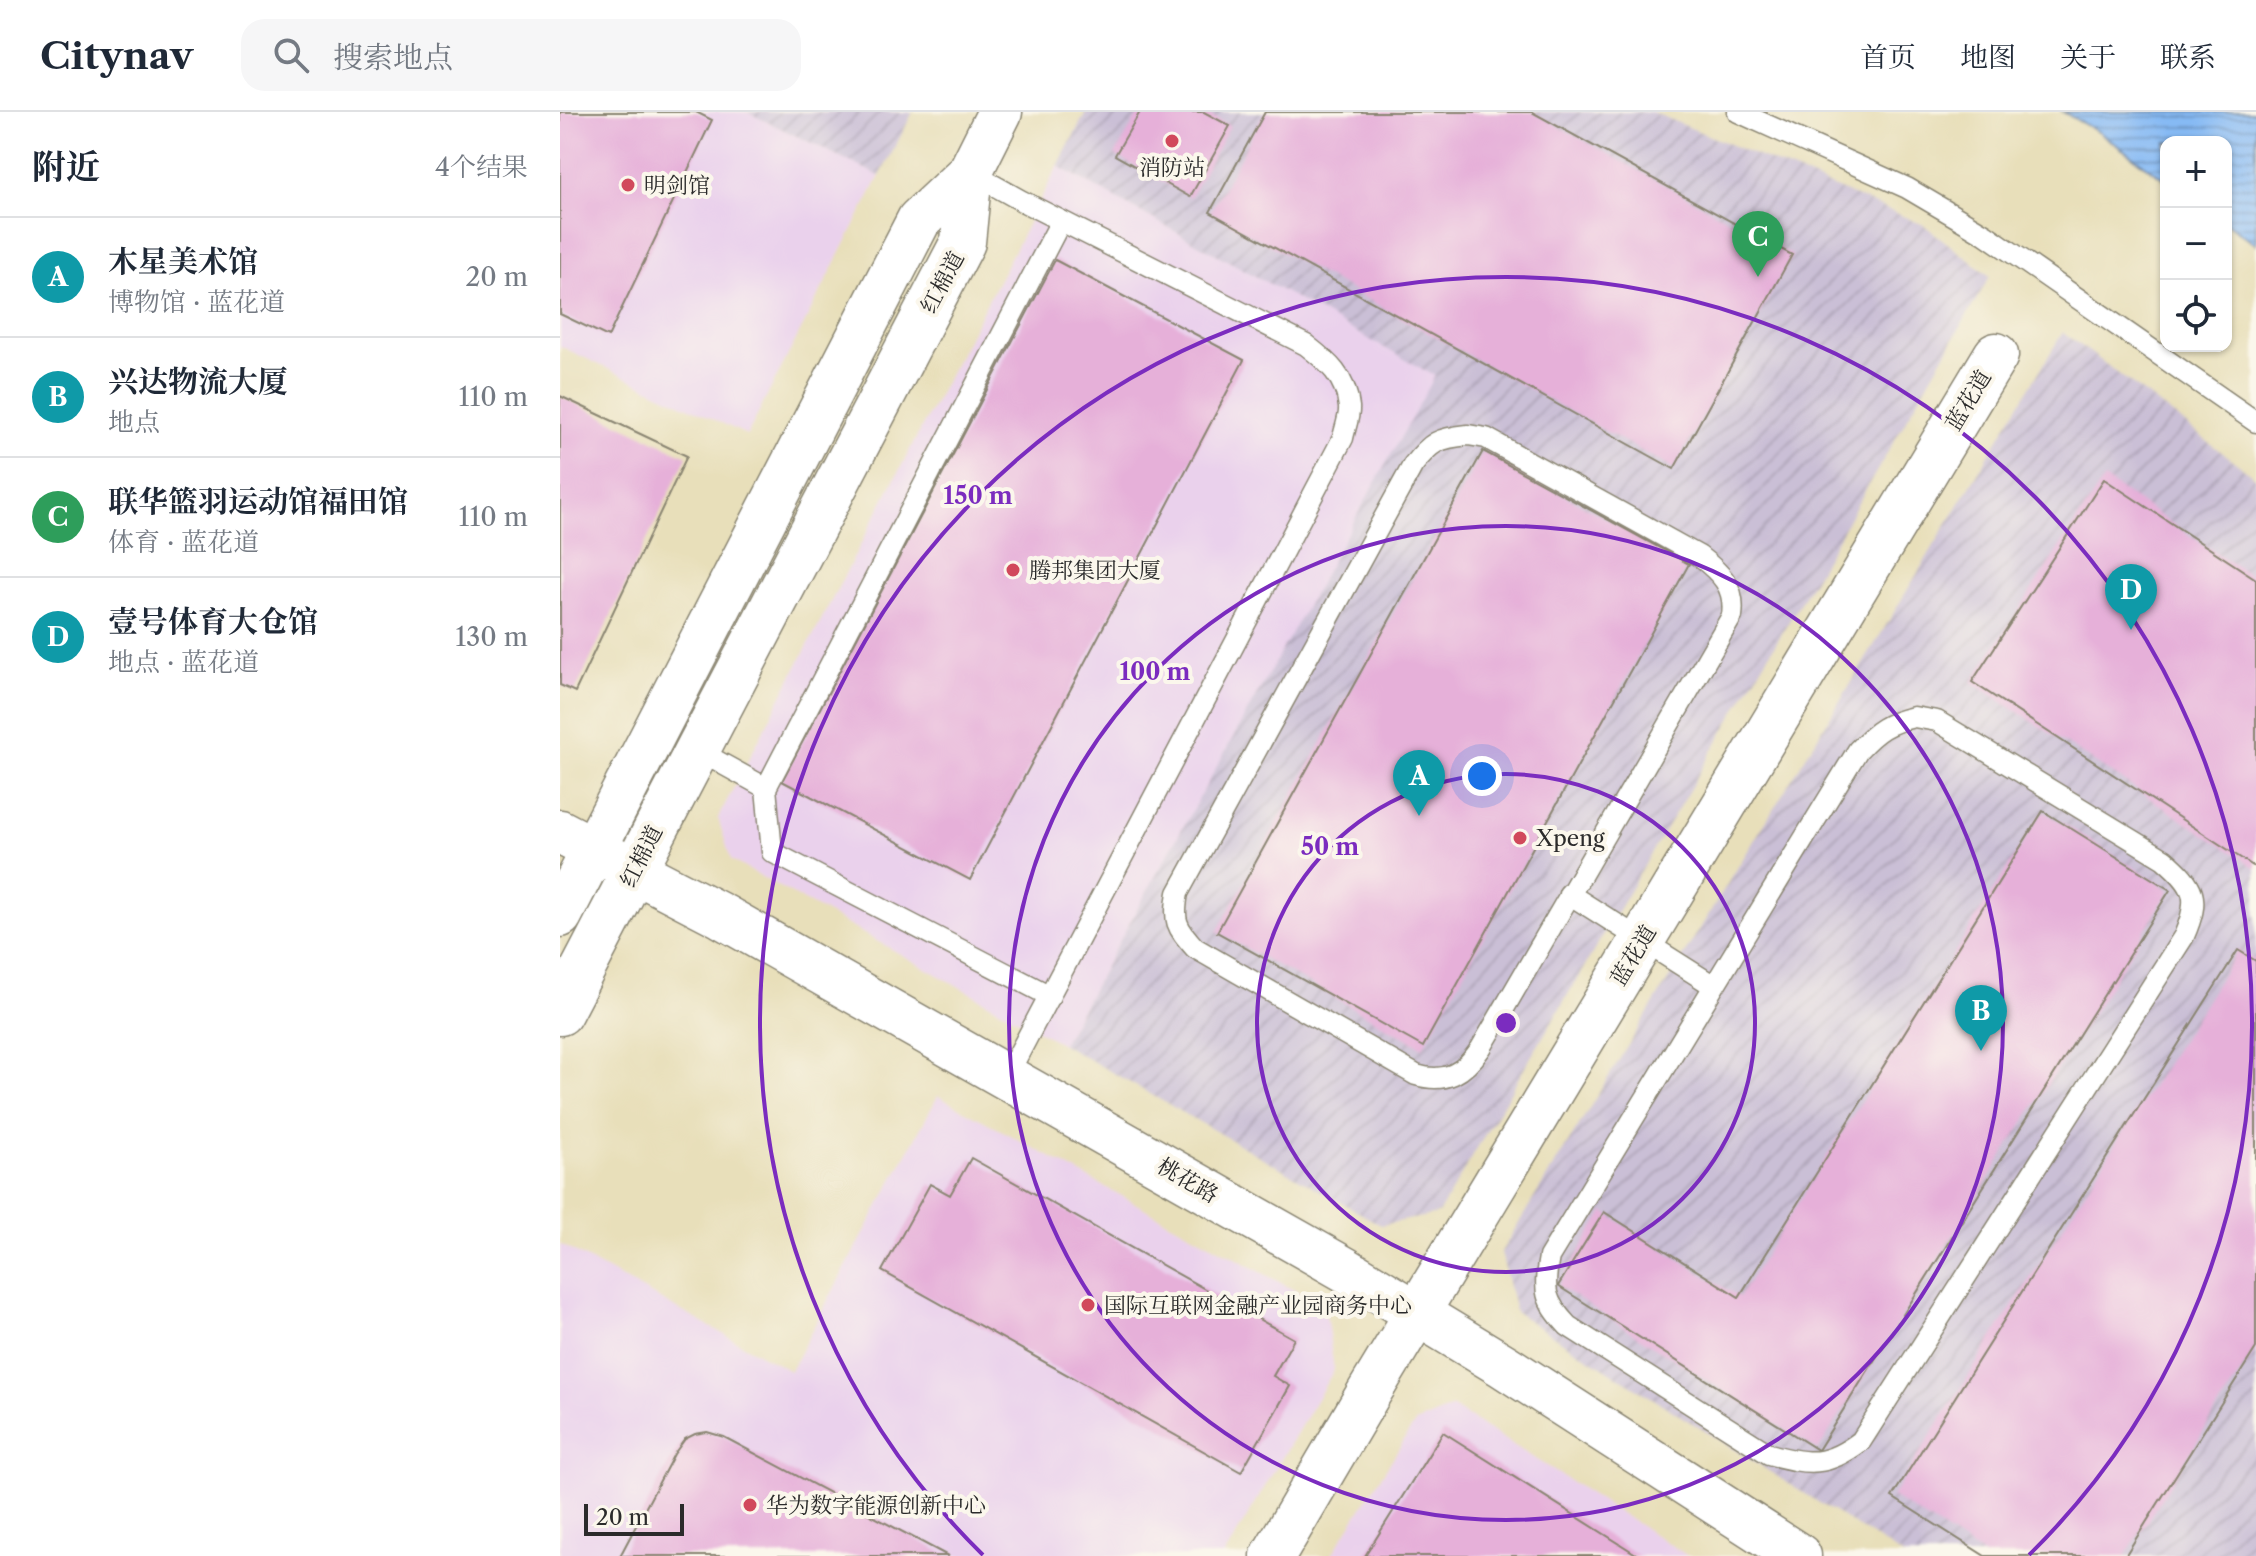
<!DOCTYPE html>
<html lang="zh">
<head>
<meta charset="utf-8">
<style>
  :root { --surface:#fff; --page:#f6f6f7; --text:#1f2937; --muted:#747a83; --line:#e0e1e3; --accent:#d1495b }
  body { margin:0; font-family:"Libre Caslon Text","Noto Serif SC",serif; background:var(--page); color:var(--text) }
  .controls { position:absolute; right:24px; top:24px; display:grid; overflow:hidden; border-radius:16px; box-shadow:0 2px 6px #0004 }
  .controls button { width:72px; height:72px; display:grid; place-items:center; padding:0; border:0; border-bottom:2px solid var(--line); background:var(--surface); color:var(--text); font:40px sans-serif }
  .scale { position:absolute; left:24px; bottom:20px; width:100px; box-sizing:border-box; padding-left:8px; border:4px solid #2b2b2b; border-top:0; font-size:22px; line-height:28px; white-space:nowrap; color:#2b2b2b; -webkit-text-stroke:6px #fbf7ec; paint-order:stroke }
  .you { position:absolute; left:922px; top:664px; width:28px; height:28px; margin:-20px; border:6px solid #fff; border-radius:50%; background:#1a73e8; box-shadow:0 0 0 12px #1a73e833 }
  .badge { display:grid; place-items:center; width:52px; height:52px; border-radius:50%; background:var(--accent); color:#fff; font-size:26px; font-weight:700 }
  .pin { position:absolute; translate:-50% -66px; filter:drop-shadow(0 2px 4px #0008) }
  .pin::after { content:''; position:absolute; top:42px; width:28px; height:24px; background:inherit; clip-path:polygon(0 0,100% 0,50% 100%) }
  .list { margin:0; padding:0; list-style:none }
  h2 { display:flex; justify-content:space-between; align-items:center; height:104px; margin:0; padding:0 32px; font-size:34px }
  h2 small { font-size:26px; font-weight:400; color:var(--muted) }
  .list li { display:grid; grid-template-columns:52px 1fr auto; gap:24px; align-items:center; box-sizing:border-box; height:120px; padding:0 32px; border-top:2px solid var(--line) }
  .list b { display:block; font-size:30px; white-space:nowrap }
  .list p { margin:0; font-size:26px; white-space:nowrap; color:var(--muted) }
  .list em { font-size:26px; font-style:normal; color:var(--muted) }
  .icon { flex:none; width:44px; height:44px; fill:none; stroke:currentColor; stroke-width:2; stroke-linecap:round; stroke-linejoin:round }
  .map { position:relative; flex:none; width:1696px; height:1444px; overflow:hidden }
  header { display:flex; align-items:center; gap:48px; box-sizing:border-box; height:112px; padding:0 40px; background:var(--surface); border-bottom:2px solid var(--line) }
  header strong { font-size:38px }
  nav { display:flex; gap:44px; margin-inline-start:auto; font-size:28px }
  .search { width:560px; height:72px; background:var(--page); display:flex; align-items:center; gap:20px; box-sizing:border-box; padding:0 28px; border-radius:24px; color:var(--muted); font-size:30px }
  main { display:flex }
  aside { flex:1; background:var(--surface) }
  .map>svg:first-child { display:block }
</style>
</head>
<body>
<header>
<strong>Citynav</strong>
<div class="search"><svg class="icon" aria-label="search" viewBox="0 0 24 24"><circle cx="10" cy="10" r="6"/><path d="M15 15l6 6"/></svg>搜索地点</div>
<nav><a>首页</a><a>地图</a><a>关于</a><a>联系</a></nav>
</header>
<main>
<aside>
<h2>附近<small>4个结果</small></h2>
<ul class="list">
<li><span class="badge" style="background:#0f9aa8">A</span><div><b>木星美术馆</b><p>博物馆 · 蓝花道</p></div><em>20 m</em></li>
<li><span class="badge" style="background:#0f9aa8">B</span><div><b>兴达物流大厦</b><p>地点</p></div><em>110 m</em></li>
<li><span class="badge" style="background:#2e9e5b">C</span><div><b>联华篮羽运动馆福田馆</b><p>体育 · 蓝花道</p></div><em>110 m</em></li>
<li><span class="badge" style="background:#0f9aa8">D</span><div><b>壹号体育大仓馆</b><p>地点 · 蓝花道</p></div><em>130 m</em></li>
</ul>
</aside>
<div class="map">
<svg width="1696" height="1444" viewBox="0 0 1696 1444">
  <defs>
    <pattern id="industrial-furrows" width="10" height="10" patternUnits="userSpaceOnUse" patternTransform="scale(2)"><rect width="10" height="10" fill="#cabfd6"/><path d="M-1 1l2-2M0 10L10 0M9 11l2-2" fill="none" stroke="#aea4b8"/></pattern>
    <pattern id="water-rules" width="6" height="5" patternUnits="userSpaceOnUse" patternTransform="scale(2)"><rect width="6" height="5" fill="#86baf4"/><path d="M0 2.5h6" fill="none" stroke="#6e97c6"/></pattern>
  </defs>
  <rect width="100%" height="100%" fill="#fbf7ec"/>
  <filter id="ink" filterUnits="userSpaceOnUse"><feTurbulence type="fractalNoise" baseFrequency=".0125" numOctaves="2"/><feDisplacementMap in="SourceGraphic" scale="16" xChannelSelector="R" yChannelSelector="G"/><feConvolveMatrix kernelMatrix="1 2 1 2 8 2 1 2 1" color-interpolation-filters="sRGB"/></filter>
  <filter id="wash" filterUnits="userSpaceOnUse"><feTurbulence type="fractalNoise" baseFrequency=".006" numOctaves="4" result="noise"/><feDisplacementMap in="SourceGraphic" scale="32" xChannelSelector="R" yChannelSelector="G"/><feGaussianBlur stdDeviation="1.8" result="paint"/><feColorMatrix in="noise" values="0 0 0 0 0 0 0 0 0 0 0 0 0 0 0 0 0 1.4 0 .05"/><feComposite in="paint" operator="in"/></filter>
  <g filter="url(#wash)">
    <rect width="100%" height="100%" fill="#e8dfba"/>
    <g fill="#ead1ec">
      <path d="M0,0H187L320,64L187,323L0,234Z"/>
      <path d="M498,54L876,264L502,932L171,748L158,706Z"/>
      <path d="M378,984L765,1195L774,1258L664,1444H0V1132L230,1259Z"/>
      <path d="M893,1295L1128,1444H771L855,1311Z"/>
    </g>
    <g fill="url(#industrial-furrows)">
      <path d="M187,0H353L320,64Z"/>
      <path d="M526,0H1092L1364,113L1430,164L1251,472L878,1102L821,1113L502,932L875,264L498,54Z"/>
      <path d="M1503,220L1696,366V1444H1344L955,1200L941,1140L1307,545Z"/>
    </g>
    <path fill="url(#water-rules)" stroke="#587290" stroke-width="2" d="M1503,0H1696V132L1666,111V30H1606V68L1540,21Z"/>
    <g id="blocks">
      <g fill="#e6b0d9">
        <path d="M0,0H136L152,8L48,225L0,202Z"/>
        <path d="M580,0H644L670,14L630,85L555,43Z"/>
        <path d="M705,0H972L1232,143L1114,357L650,100Z"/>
        <path d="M495,148L684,248L410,768L222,669Z"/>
        <path d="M0,284L127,344L15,580L0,573Z"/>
        <path d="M923,339L1129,452L863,935L657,820Z"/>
        <path d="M1544,367L1696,467V756L1412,570Z"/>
        <path d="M1483,699L1610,778L1258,1338L998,1174L1044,1100L1179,1185Z"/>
        <path d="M1678,838L1696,849V1236L1565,1444H1425L1332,1385Z"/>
        <path d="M411,1046L734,1227L713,1264L730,1274L681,1360L322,1159L370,1072L390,1083Z"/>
        <path d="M147,1320L164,1325L388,1444H60L114,1342L125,1327L135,1322Z"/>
        <path d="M883,1320L1079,1444H805Z"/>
      </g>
    </g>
  </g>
  <g filter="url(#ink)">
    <use href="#blocks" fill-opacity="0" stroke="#8a8572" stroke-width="2"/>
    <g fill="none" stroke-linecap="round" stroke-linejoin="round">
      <g stroke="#8a8572" stroke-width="23">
        <g id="service">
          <path d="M1178,0L1347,76L1425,122L1696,310"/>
          <path d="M410,60L462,89L746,233C768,250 786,265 789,295C790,304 785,316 783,326L447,964"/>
          <path d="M908,323L926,326L1139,444C1161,461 1176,475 1172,504L921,936C904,961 886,972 856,963L635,836C616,815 613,809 618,781L853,353C871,330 878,326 908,323Z"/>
          <path d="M1354,605L1377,609L1604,747C1635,774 1641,785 1624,824L1301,1329C1267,1355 1249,1353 1209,1342L1008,1214C984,1189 983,1177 989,1145L1298,638C1317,618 1327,611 1354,605Z"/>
          <path d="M137,638L206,676"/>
          <path d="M1009,782L1154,874"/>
          <path d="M490,884L212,740L206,676L501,109"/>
        </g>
      </g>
      <g stroke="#8a8572" stroke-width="47">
        <path id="tertiary" d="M713,1444L810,1279L1436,243"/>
      </g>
      <g stroke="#8a8572" stroke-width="47">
        <g id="secondary">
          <path d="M0,720L162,804L786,1158L944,1254L1239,1444"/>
          <path d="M0,803L359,108L410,60L440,0"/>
          <path d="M0,901L403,130L410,60"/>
        </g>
      </g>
      <use href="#service" stroke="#fff" stroke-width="20"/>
      <use href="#tertiary" stroke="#fff" stroke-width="44"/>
      <use href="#secondary" stroke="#fff" stroke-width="44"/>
    </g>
  </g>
  <g fill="none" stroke="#7b2cbf" stroke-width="4">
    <circle cx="946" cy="911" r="249"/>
    <circle cx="946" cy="911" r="497"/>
    <path d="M423 1443A746 746 0 1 1 1469 1443"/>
  </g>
  <g fill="#d1495b" stroke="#fbf7ec" stroke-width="3">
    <circle cx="612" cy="29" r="8"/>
    <circle cx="68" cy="73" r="8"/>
    <circle cx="453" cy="458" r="8"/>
    <circle cx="960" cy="726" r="8"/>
    <circle cx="528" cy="1193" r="8"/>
    <circle cx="190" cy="1393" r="8"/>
  </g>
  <g text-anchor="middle" stroke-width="8" stroke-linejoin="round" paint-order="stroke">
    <g font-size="22" fill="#2b2b2b" stroke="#fbf7ec" text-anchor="start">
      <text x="612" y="63" text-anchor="middle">消防站</text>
      <text x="84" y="81">明剑馆</text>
      <text x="469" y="466">腾邦集团大厦</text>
      <text x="976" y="734">Xpeng</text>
      <text x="544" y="1201">国际互联网金融产业园商务中心</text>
      <text x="206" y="1401">华为数字能源创新中心</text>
    </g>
    <g font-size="22" fill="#2b2b2b" stroke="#fbf7ec">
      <text transform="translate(382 170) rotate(-62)" y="8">红棉道</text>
      <text transform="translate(1408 288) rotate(-59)" y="8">蓝花道</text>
      <text transform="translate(81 744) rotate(-63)" y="8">红棉道</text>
      <text transform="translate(1073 843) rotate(-59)" y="8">蓝花道</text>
      <text transform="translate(628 1068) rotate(30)" y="8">桃花路</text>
    </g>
  </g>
  <circle cx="946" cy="911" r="12" fill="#7b2cbf" stroke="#fbf7ec" stroke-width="4"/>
  <g font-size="24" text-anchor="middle" font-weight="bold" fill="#7b2cbf" stroke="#fbf7ec" stroke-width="8" stroke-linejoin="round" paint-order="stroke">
    <text x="418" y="392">150 m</text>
    <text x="595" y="568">100 m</text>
    <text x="770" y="743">50 m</text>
  </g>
</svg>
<div class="controls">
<button>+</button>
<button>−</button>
<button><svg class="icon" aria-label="locate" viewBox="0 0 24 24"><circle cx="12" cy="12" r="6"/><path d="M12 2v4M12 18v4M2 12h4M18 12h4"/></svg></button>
</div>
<div class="scale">20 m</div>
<div class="you"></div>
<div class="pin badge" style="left:859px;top:704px;background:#0f9aa8">A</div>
<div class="pin badge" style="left:1421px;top:939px;background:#0f9aa8">B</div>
<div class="pin badge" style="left:1198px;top:165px;background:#2e9e5b">C</div>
<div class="pin badge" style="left:1571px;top:518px;background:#0f9aa8">D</div>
</div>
</main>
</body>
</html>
